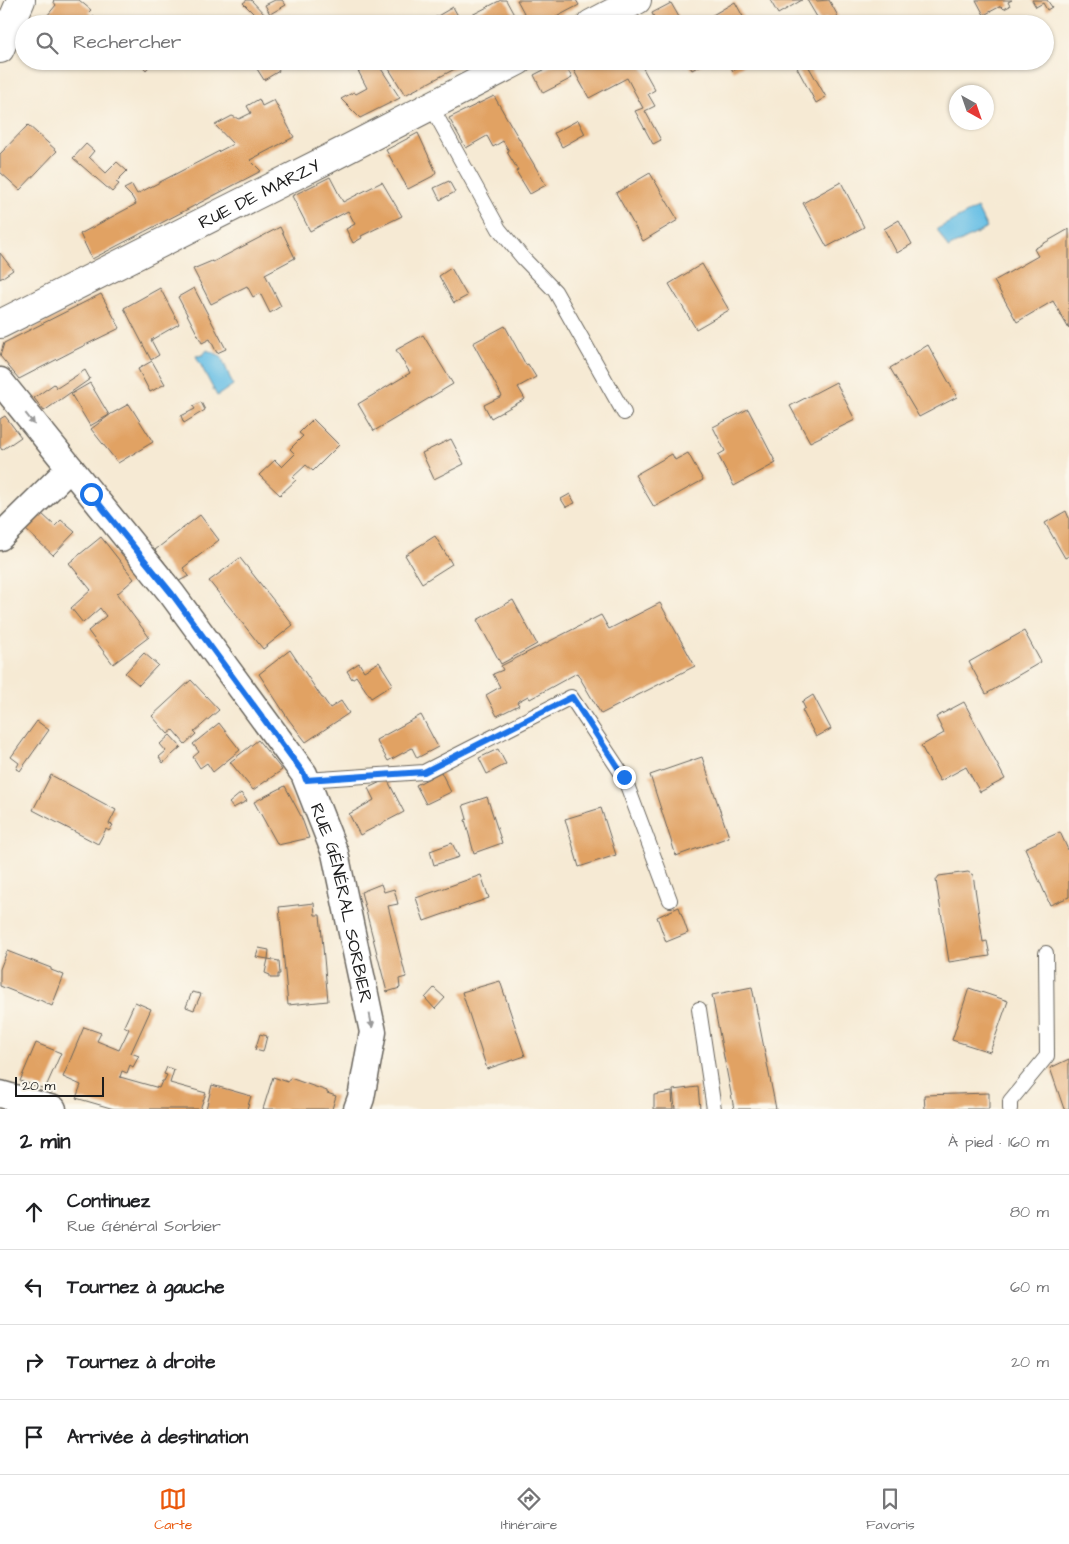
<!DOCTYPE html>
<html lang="fr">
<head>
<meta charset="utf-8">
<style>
  :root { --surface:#fff; --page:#f6f6f6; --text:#202124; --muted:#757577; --line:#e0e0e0; --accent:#ea580c }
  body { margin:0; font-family:"Architects Daughter",sans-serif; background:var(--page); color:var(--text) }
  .compass { position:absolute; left:949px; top:85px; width:45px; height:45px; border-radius:50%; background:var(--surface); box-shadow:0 1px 4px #0004; rotate:140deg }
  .scale { position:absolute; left:15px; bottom:12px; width:89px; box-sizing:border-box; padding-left:5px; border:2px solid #1c1c1c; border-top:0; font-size:14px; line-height:18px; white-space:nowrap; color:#1c1c1c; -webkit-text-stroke:4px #fbf7ec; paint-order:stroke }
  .stop { position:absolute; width:15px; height:15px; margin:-11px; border:4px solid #1a73e8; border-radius:50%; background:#fff }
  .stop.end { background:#1a73e8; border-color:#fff; box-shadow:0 1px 5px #0008 }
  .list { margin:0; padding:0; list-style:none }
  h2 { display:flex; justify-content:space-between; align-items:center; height:65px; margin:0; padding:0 20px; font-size:21px }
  h2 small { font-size:16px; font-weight:400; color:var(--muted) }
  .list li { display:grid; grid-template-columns:32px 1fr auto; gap:15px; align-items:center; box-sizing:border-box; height:75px; padding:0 20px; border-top:1px solid var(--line) }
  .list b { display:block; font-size:19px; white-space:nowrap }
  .list p { margin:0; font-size:16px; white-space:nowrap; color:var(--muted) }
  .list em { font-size:16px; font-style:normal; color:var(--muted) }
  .icon { flex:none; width:28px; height:28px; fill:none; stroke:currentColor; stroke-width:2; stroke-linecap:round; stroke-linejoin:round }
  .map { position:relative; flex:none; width:1069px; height:1109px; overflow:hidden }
  .search { position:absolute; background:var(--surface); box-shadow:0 1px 4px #0004; left:15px; right:15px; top:15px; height:55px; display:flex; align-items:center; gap:12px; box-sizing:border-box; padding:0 18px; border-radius:28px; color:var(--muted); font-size:19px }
  .sheet { height:365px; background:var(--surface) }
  nav { display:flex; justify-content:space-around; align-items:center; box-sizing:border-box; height:70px; border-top:1px solid var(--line); background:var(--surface); font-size:14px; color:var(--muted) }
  nav a { display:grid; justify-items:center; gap:2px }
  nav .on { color:var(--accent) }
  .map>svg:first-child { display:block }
</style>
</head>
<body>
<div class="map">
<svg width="1069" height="1109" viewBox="0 0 1069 1109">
  <rect width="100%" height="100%" fill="#fbf7ec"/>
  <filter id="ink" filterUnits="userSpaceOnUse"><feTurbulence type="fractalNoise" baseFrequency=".02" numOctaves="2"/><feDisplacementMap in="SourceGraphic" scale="10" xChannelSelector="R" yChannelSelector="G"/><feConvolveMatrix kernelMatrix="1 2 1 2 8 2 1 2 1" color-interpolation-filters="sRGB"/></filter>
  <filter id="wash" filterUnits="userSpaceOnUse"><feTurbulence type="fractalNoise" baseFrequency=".0096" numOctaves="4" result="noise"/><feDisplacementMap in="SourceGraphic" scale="20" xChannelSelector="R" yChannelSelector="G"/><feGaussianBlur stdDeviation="1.12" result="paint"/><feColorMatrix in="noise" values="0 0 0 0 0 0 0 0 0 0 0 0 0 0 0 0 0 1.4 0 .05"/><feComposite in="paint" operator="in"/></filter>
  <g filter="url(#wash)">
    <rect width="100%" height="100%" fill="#f6ead4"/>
    <g fill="#68bfe5" stroke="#426e80">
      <path d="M977,208L987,228L948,248L937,229Z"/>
      <path d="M207,350L221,356L233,385L217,396L196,356L203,355Z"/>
    </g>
    <g id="blocks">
      <g fill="#e1a264">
        <path d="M54,0H79L91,10L89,12L96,19L92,24H56L47,16L56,5L53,1Z"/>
        <path d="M247,0H251L266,16L260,20L243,3Z"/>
        <path d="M275,0H282L286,5L270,14L265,5Z"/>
        <path d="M501,0H506L519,24H424L453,7L462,23L471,18L470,16Z"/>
        <path d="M517,0H576L579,5L543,24H530Z"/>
        <path d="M770,0H802L778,14Z"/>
        <path d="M807,0H816V1L829,0L838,16L828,22L826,18L820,22Z"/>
        <path d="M976,0H1012L1008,2L1010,6L1004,9L1001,6L984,15Z"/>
        <path d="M1032,0H1047L1052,7L1047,10L1043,3L1036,7Z"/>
        <path d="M735,2L747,24H706L704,20Z"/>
        <path d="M671,3L683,24H657L652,13Z"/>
        <path d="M138,61H154L146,70Z"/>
        <path d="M252,61H273L279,71L264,80Z"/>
        <path d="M353,61H362L364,65L368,62L367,61H376L400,98L360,118L341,99L354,92L356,94L367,88Z"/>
        <path d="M391,61H470L405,95L386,64Z"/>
        <path d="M561,61H639L655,90L648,94L655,106L645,111L661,140L653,144L635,111L643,108L627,78L589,98L572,67L568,70L572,78L543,93L534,75Z"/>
        <path d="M687,61H704L705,63L692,70Z"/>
        <path d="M727,61H750L733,71Z"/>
        <path d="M806,62L826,97L816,103L797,68Z"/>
        <path d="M494,96L546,185L530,194L516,171L518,170L507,152L509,151L503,141L493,147L487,136L466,148L449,118Z"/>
        <path d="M259,99L262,106L274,100L294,137L250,160L261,171L92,259L80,234L136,204L132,197L124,189L132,185L137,194L233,144L215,125L232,116L239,119L251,113L247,106Z"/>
        <path d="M578,120L585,134L562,147L554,133Z"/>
        <path d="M28,125L57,151L20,190L0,172V154Z"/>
        <path d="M418,133L436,172L433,176L408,189L386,150Z"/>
        <path d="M86,144L94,151L89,157L106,173L117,162L127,171L116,182L119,184L112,192L73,158Z"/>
        <path d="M650,173L678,220L643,241L616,193Z"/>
        <path d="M330,177L343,202L382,182L402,216L361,236L362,238L353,243L346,229L355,224L348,211L310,231L292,196Z"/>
        <path d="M449,181L455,192L440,200L434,188Z"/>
        <path d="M841,182L864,227L827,247L803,203Z"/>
        <path d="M899,220L912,244L897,253L884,229Z"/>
        <path d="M280,227L295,258L265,274L281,306L270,313L260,293L253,297L247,286L211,304L193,269L212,261L213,262Z"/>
        <path d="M1069,229V329L1053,301L1017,322L994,281L1038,256L1034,249Z"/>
        <path d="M0,253L13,270L0,279Z"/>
        <path d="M702,264L729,310L696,329L669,284Z"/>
        <path d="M451,268L467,296L454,303L439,276Z"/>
        <path d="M160,288L179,324L151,340L159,355L151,360L124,308Z"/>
        <path d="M194,288L226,349L217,353L210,339L202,343L178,297Z"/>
        <path d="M101,294L120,328L75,350L19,379L0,356L4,343Z"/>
        <path d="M505,326L526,365L528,364L536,377L518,387L525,399L491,418L484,405L502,396L473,343Z"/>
        <path d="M423,335L453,384L374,431L358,404L410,373L396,350Z"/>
        <path d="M928,345L957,397L919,417L890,368Z"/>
        <path d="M152,361L165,384L150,392L138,369Z"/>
        <path d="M85,370L90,379L44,411L34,398L54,384L57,388Z"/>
        <path d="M836,382L855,420L810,442L790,406Z"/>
        <path d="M90,383L109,415L90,426L71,394Z"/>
        <path d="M201,402L205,410L184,423L181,416L195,409L193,406Z"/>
        <path d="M129,404L153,442L118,463L91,429L111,414Z"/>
        <path d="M748,409L776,463L734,486L718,455L725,451L713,427Z"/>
        <path d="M5,416L21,437L2,450L0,447V419Z"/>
        <path d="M313,419L339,445L313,471L306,465L293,477L296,480L280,495L259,475L275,460L282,467L295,454L290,449L303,436L299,433Z"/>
        <path d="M451,439L464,464L434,479L422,453Z"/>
        <path d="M688,453L703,480L654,507L635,475L672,454L675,460Z"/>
        <path d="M570,494L575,503L566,507L561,499Z"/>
        <path d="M1066,511L1069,518V556L1065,558L1045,523Z"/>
        <path d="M41,513L55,526L61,520L75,532L53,555L25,529Z"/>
        <path d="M200,515L219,540L183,568L189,576L179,581L155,550Z"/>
        <path d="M435,536L452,564L422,583L405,555Z"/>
        <path d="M101,537L134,579L117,594L149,637L113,664L88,631L106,616L100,608L83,623L71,608L91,590L69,563Z"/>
        <path d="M240,558L293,625L263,649L209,581Z"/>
        <path d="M513,600L537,644L501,664L477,620Z"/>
        <path d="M660,603L695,666L601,714L577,673L530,699L528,696L517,702L519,705L497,716L486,695L500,687L493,674L503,670L501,666L601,615L609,629Z"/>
        <path d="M1024,631L1041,662L986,694L969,662Z"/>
        <path d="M290,650L322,698H323L330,708L341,701L349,713L306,742L289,720L259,674Z"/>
        <path d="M144,653L158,665L139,685L125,673Z"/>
        <path d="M379,662L393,684L371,698L356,676L352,679L347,671L359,663L364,671Z"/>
        <path d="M191,680L219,710L194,732L196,734L185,744L173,730L168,734L152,716Z"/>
        <path d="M813,695L831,729L816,737L802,710L805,708L802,702Z"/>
        <path d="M964,702L1005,779L980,792L966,767L940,781L921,746L944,733L936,717Z"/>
        <path d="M421,715L438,747L417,758L412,748L388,761L376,740Z"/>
        <path d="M37,721L49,730L20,771L16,769L19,763L11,757Z"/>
        <path d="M219,723L240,750L213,772L207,763L200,768L193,757L199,752L193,744Z"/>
        <path d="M170,735L181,747L163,763L159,757L166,751L160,744Z"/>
        <path d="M258,740L282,770L253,790L230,762Z"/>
        <path d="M498,749L506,764L487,774L479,758Z"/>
        <path d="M702,757L729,837L676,856L650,775Z"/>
        <path d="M441,772L451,792L426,804L416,785Z"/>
        <path d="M51,775L116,810L109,824L113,825L109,831L106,829L98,844L33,810Z"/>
        <path d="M387,779L404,812L360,835L349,814L374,800L368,788Z"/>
        <path d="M285,786L301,816L309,838L278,845L254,802Z"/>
        <path d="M241,793L247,801L233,808L229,803Z"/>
        <path d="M487,797L502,843L474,853L465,820L467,819L463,805Z"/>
        <path d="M601,808L616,855L579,867L565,819Z"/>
        <path d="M1060,832L1069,852V897L1050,905L1025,848Z"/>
        <path d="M452,843L459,857L434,865L430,851Z"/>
        <path d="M968,872L973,875L983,942L987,941L990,956L949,962L936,880L939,876Z"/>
        <path d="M481,875L489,898L424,921L416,898Z"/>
        <path d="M381,884L384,892L394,889L398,904L388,906L406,977L399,979L400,988L387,992L361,892Z"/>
        <path d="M314,903L315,915H320L328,1001L288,1005L279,907Z"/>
        <path d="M679,907L688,933L666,942L657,917Z"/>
        <path d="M259,948L269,950L268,959L256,957Z"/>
        <path d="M7,951L51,968V970L64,975L52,1006L38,999V1001L0,986V969Z"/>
        <path d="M268,959L279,961L280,974H278V978H270V975L265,973Z"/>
        <path d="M500,981L525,1056L487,1069L462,992Z"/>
        <path d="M752,987L776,1109H734L712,995Z"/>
        <path d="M434,988L445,998L435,1009L425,998Z"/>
        <path d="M969,988L1008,1001L990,1052L952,1040Z"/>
        <path d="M192,992L201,994L194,1010L186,1007Z"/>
        <path d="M135,1002L151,1009L131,1053L139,1056L133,1067L130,1065L127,1073L122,1071L120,1077L159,1088L162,1081H164L167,1075L164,1074L167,1067L174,1070L170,1083L206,1093L200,1109H114L76,1098L81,1085L63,1077L84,1027L101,1033L97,1041L119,1050L129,1029L124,1026Z"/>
        <path d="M260,1034L267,1036L263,1052L255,1050Z"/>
        <path d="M36,1043L61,1053L45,1089L20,1081Z"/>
        <path d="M1069,1059V1109H1064L1050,1068Z"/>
        <path d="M273,1077L288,1082L290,1078L327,1091V1093L336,1096L332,1109H263Z"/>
        <path d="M212,1085L251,1096L247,1109H206Z"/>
        <path d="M698,1087L700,1109H675L673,1090Z"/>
        <path d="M672,1092L673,1109H654V1095Z"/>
        <path d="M989,1093V1109H925L924,1095Z"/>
      </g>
    </g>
  </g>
  <g filter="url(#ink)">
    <use href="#blocks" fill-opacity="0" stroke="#68645c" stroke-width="1"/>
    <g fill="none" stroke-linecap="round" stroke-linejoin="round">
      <g stroke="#68645c" stroke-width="16">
        <g id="lane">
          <path d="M431,106L499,229L523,258L555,291L624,413"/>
          <path d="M306,780L424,772L571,697L624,777L670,900"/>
          <path d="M699,1009L714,1109"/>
          <path d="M1010,1109V1101L1047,1056L1046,953"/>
        </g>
      </g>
      <g stroke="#68645c" stroke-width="29">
        <g id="street">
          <path id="s1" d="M0,381L172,594L304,774L335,853L373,1032L361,1098L357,1109"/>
          <path d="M0,537L70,468"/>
          <path d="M0,1094L53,1109"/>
        </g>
      </g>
      <g stroke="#68645c" stroke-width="30">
        <g id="secondary">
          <path d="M591,24L637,0"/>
          <path d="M0,49L21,0"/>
          <path id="s2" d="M0,324L326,160L518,61"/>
        </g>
      </g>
      <use href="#lane" stroke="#fff" stroke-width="14"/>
      <use href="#street" stroke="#fff" stroke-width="26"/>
      <use href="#secondary" stroke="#fff" stroke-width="28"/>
    </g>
    <defs><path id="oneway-solid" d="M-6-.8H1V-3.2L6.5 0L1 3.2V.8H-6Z" transform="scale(1.25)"/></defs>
    <g fill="#999">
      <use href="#oneway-solid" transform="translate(30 419) rotate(52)"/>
      <use href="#oneway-solid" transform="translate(371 1021) rotate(79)"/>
    </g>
  </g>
  <g fill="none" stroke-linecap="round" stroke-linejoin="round" filter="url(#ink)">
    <path stroke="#1a73e8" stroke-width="6" d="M91,494L172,594L304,774L306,780L424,772L572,697L624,777"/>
  </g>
  <g text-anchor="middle" stroke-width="4" stroke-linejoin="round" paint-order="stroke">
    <g font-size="18" fill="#1c1c1c" stroke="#fbf7ec">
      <text dy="6" stroke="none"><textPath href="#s2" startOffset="290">RUE DE MARZY</textPath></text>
      <text dy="6" stroke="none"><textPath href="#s1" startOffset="632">RUE GÉNÉRAL SORBIER</textPath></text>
    </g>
  </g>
</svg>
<svg class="compass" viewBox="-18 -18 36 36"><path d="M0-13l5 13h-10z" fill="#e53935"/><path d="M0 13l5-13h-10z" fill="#757577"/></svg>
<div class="scale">20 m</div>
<div class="stop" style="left:91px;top:494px"></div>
<div class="stop end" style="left:624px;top:777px"></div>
<div class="search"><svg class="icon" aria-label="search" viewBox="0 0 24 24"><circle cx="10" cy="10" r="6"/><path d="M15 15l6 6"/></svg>Rechercher</div>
</div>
<section class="sheet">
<h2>2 min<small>À pied · 160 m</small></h2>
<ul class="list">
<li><svg class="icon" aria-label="ahead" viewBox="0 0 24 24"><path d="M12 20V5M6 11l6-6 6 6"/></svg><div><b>Continuez</b><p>Rue Général Sorbier</p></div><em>80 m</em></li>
<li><svg class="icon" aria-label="left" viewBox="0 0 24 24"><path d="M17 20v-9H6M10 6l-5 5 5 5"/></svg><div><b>Tournez à gauche</b></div><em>60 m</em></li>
<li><svg class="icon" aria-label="right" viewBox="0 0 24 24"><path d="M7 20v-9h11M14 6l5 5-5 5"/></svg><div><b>Tournez à droite</b></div><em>20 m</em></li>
<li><svg class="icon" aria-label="arrive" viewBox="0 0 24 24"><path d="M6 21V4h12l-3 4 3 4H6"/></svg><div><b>Arrivée à destination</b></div></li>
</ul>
</section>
<nav>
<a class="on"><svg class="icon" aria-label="map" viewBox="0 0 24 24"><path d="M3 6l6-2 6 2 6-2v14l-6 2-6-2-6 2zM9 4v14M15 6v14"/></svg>Carte</a>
<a><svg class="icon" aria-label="directions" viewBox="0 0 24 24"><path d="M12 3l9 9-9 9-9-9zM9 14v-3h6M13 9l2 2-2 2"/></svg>Itinéraire</a>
<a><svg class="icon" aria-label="saved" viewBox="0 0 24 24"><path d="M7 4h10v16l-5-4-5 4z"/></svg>Favoris</a>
</nav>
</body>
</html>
